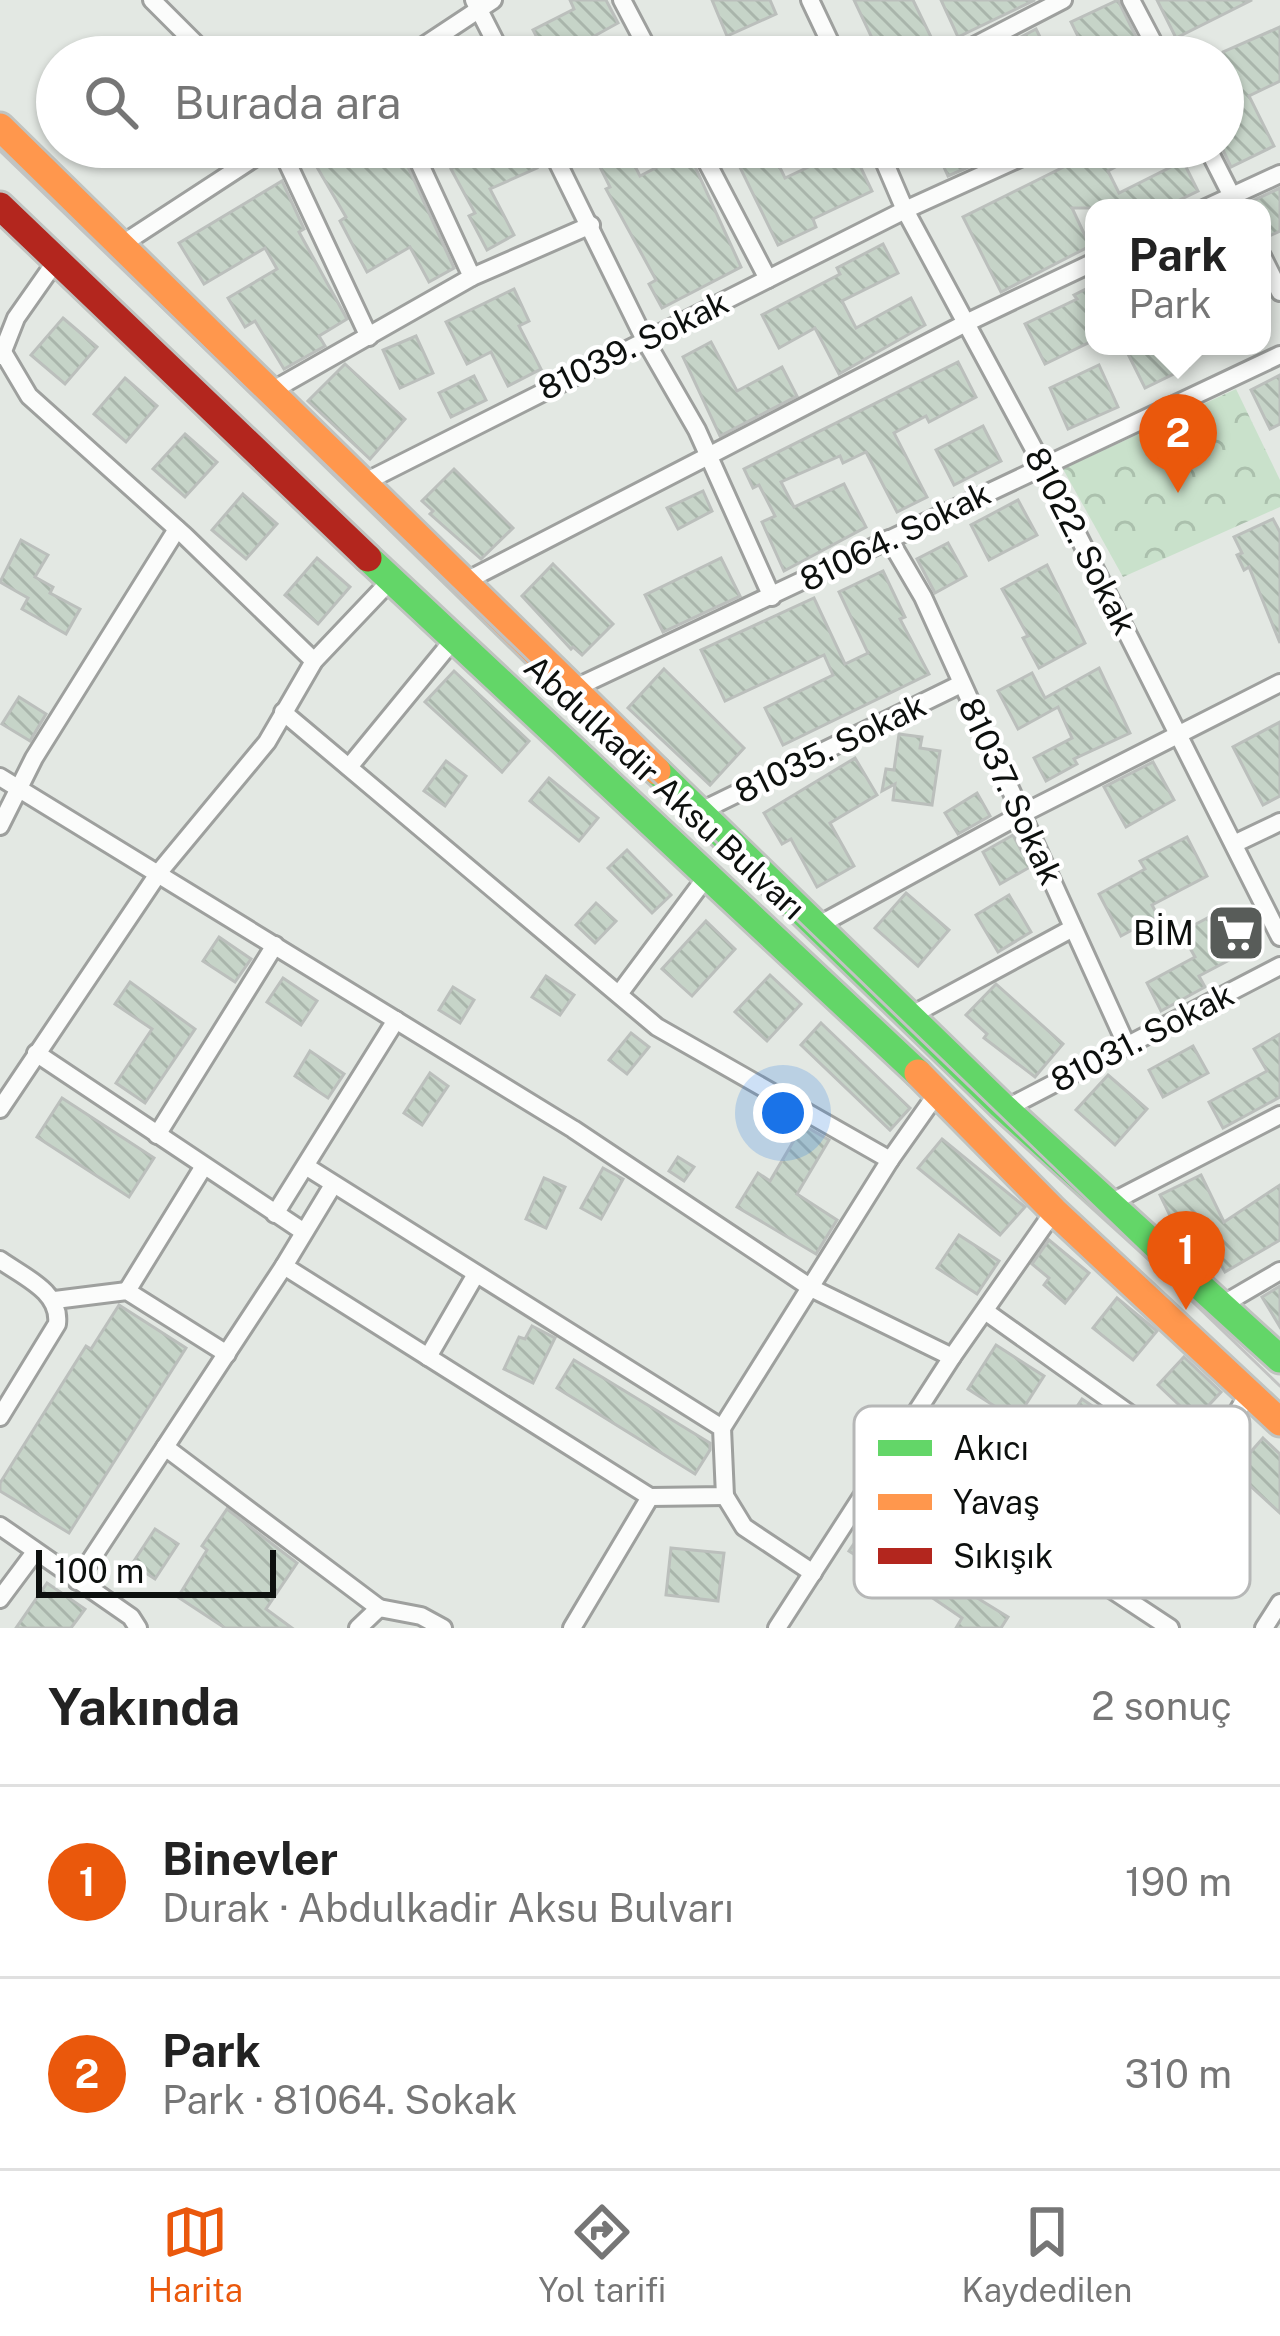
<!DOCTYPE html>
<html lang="tr">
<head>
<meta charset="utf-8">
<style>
  :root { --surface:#fff; --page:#f2f2f2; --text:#222; --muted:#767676; --line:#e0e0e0; --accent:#ea580c }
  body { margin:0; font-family:"Public Sans",sans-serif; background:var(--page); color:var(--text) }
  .scale { position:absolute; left:36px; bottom:30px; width:240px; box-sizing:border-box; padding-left:12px; border:6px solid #0d100e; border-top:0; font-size:33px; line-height:42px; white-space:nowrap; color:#0d100e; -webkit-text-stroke:9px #fff; paint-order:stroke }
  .you { position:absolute; left:783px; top:1113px; width:42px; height:42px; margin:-30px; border:9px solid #fff; border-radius:50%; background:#1a73e8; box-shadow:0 0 0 18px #1a73e833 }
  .badge { display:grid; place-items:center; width:78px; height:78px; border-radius:50%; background:var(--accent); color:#fff; font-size:39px; font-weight:700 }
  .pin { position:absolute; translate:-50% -99px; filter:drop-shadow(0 3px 6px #0008) }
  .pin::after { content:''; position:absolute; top:63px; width:42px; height:36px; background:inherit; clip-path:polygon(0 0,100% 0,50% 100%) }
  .popup { position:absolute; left:1085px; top:199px; width:186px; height:156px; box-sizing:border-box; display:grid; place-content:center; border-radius:24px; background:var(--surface); filter:drop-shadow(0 3px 9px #0005); font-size:39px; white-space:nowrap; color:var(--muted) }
  .popup b { font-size:45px; color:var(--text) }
  .popup::after { content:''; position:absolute; left:50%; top:100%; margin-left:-24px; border:24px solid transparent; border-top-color:var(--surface) }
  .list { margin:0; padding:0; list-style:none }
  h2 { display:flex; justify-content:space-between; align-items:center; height:156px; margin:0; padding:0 48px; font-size:51px }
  h2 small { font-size:39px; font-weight:400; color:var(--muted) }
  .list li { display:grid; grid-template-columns:78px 1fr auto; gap:36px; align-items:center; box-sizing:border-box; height:192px; padding:0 48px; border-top:3px solid var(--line) }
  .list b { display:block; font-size:45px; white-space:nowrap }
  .list p { margin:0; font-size:39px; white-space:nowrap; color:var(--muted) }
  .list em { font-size:39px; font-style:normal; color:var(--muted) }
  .icon { flex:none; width:66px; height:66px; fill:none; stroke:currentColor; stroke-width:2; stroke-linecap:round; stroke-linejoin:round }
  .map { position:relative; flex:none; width:1280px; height:1628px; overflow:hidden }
  .search { position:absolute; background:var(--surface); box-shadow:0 3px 9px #0004; left:36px; right:36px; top:36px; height:132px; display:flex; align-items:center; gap:30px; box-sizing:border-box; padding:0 42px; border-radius:66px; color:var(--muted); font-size:45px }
  .sheet { height:540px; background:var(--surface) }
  nav { display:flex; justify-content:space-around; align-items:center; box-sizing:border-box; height:168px; border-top:3px solid var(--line); background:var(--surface); font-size:33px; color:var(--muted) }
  nav a { display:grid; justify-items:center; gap:6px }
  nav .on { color:var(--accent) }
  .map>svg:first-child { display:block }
</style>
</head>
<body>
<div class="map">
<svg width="1280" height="1628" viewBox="0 0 1280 1628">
  <defs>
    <pattern id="park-crowns" width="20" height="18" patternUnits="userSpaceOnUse" patternTransform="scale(3)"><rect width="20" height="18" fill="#c9e1cb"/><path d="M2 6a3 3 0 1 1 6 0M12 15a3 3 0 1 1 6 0" fill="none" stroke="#abc0ad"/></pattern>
    <pattern id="building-back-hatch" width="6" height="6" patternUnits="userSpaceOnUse" patternTransform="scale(3)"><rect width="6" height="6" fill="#c6d4c8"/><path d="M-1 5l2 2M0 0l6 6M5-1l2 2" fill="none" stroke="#a9b5ab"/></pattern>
  </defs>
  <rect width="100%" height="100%" fill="#e3e8e3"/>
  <path fill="url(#park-crowns)" d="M1236,389L1280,480V507L1123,577L1063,469Z"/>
  <g fill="url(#building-back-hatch)" stroke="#bbbfbc" stroke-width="3">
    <path d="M570,0H606L618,23L578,45L584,57H547L533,30L574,9Z"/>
    <path d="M712,0H770L776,14L727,36Z"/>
    <path d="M854,0H913L934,43L905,57H881Z"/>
    <path d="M941,0H1035L958,37Z"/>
    <path d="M1118,0L1146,57H1088L1071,22Z"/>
    <path d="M1157,0H1252L1176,38Z"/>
    <path d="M1280,27V81L1249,96L1274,146L1231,167L1223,150V52Z"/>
    <path d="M1036,29L1050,57H983L1004,46Z"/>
    <path d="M796,41L804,57H763Z"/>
    <path d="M340,147H399L454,268L429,282L410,247L367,272L340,221L346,217L314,162Z"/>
    <path d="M490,147H528L537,168L490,189L514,235L487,250L469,216L475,213L451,169Z"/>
    <path d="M590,147H625L640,176L661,165L652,147H686L741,267L662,308L649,284L656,280L606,189L610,187Z"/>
    <path d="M730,147H770L785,178L851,147L872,191L813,219L816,227L778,245Z"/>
    <path d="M953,147H989L994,156L948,176L938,154Z"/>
    <path d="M1104,147H1152L1108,171L1119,193L1183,161L1198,191L1163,208H1072L1090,246L1001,292L963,217Z"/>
    <path d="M282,181L304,229L299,232L347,319L319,336L325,346L284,369L255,321L245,327L228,298L277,269L265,248L204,284L179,243Z"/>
    <path d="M1280,188V231L1267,237L1262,227V208H1253L1250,202Z"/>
    <path d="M883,244L898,273L842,301L856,328L911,298L925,325L839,374L815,328L779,348L762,315L840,274L837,268Z"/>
    <path d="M1094,285V340L1045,364L1025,324L1077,299L1074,295Z"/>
    <path d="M514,289L529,321L519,326L541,369L508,386L491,352L467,364L446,322Z"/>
    <path d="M63,318L97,347L65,384L31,355Z"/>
    <path d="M416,336L433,373L400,388L383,350Z"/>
    <path d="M711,342L737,391L782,367L797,396L720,436L683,357Z"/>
    <path d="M1124,346H1178L1188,367L1145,388Z"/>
    <path d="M958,362L976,397L929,422L926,416L894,433L927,497L897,512L866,452L843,463L840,456L781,482L794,507L844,484L866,527L784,571L762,522L775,516L759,485L753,488L744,469Z"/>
    <path d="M345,364L405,419L370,459L308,401Z"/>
    <path d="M1099,365L1118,407L1068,429L1050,388Z"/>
    <path d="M1280,375V424L1270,429L1251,390Z"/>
    <path d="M474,376L486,400L451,417L439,393Z"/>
    <path d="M125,378L157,406L126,442L94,414Z"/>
    <path d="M983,426L1001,461L954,485L936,450Z"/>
    <path d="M185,434L217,462L185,497L153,469Z"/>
    <path d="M454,469L513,528L481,559L430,514L433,511L422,501Z"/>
    <path d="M703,491L712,511L678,529L667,508Z"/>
    <path d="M243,494L277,524L246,559L212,530Z"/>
    <path d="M1018,500L1037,535L989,560L971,525Z"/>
    <path d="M1273,519L1280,532V643L1249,567L1244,570L1237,555L1242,553L1234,537Z"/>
    <path d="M21,540L48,555L35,577L53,587L50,593L80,609L66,634L22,609L28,598L0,582Z"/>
    <path d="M948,543L966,576L935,593L917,559Z"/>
    <path d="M317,558L350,587L318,624L285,595Z"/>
    <path d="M721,558L740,596L663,632L645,595Z"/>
    <path d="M553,564L613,624L582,655L573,647L571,649L522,596Z"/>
    <path d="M1047,565L1085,643L1039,668L1023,638L1028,636L1002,589Z"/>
    <path d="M883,571L905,617L900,619L929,674L783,745L765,708L833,675L824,655L725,701L701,650L814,598L845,664L868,653L839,592Z"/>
    <path d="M1099,668L1130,733L1074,759L1077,764L1046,781L1034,758L1072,738L1058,707L1018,729L998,691L1032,673L1045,698Z"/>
    <path d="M664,669L744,748L710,785L628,708Z"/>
    <path d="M454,671L529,741L502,772L425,702Z"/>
    <path d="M19,697L46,714L30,741L2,724Z"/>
    <path d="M1280,722V796L1263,805L1233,747Z"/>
    <path d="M899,734L922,737L920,748L940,751L932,805L893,800L895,784L882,791L886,769L894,770Z"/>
    <path d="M855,758L877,795L830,823L854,866L817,887L791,839L782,844L764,813Z"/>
    <path d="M446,761L466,776L445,806L424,791Z"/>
    <path d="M1153,762L1174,800L1126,827L1104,787Z"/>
    <path d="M549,778L598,818L579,841L530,801Z"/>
    <path d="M977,793L990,816L958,834L945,813Z"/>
    <path d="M1013,835L1030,867L1000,884L983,852Z"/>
    <path d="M1187,837L1207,876L1152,905L1158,916L1121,936L1099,894L1145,869L1140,861Z"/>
    <path d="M627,850L671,895L652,913L608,868Z"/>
    <path d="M906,893L949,930L918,966L875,928Z"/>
    <path d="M1009,895L1031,932L998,952L976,915Z"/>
    <path d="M596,903L616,921L595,943L576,925Z"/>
    <path d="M1228,907L1250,949L1199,976L1205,987L1161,1011L1147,983L1195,957L1181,932Z"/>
    <path d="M706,921L735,949L692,996L662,969Z"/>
    <path d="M219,937L251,959L235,982L203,961Z"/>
    <path d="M770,975L801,1004L767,1041L735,1012Z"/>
    <path d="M546,976L574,995L560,1015L532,997Z"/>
    <path d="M283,978L317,1001L301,1025L267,1002Z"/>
    <path d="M130,982L195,1029L145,1103L116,1083L152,1029L115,1004Z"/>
    <path d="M996,984L1063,1044L1035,1077L984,1038L987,1034L966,1015Z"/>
    <path d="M453,987L474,1000L460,1023L439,1010Z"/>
    <path d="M821,1023L910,1108L890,1130L801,1045Z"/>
    <path d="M631,1033L649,1047L627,1074L609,1060Z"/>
    <path d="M1280,1034V1097L1223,1128L1209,1102L1267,1071L1254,1049Z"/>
    <path d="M1193,1046L1208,1073L1163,1097L1149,1070Z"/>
    <path d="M310,1051L344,1074L328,1098L295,1076Z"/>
    <path d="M430,1073L448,1086L422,1125L404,1113Z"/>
    <path d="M1108,1075L1147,1109L1115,1145L1076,1110Z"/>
    <path d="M62,1098L154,1158L129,1197L37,1137Z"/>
    <path d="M803,1125L829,1140L797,1194L837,1220L816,1254L737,1207L758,1173L770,1181Z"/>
    <path d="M942,1139L1025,1207L1000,1235L918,1168Z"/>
    <path d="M678,1157L694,1167L684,1181L669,1171Z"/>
    <path d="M603,1168L623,1179L601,1219L581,1208Z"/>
    <path d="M1201,1175L1224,1222L1280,1185V1240L1225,1272L1193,1215L1174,1224L1160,1195Z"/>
    <path d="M544,1178L565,1187L546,1228L526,1219Z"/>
    <path d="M959,1235L999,1261L977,1294L937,1268Z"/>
    <path d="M1049,1240L1089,1273L1065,1303L1044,1285L1049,1278L1032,1264Z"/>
    <path d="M1280,1286V1327L1262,1297Z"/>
    <path d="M1117,1298L1157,1331L1133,1360L1093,1328Z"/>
    <path d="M119,1305L186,1348L69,1533L0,1491V1483L86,1346L91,1349Z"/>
    <path d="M532,1326L555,1338L533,1383L504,1369L519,1337L525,1339Z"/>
    <path d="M996,1345L1044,1376L1016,1420L968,1389Z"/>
    <path d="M1184,1357L1221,1392L1195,1420L1158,1385Z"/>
    <path d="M574,1360L710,1443V1450L695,1474L557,1388Z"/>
    <path d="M1082,1399L1188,1471L1165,1510L1139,1494L1143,1487L1083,1450L1051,1502L1024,1486Z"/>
    <path d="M1263,1438L1280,1454V1513L1234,1471Z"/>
    <path d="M920,1478L956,1502L948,1514L917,1493L869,1564L849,1551L893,1486Z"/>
    <path d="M1089,1486L1116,1503L1095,1537L1068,1520Z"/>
    <path d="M227,1509L297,1563L266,1609L292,1628H225L178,1597L207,1550L202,1546Z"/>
    <path d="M155,1529L178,1544L155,1579L132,1564Z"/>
    <path d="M671,1548L724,1553L718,1601L666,1595Z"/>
    <path d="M937,1579L950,1588L953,1583L1008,1617L1001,1628H956L962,1618L927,1594Z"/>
    <path d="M47,1583L85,1609L71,1628H16Z"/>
  </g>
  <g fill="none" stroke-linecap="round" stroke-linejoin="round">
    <g stroke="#9ea09e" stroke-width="22">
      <g id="street">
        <path d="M152,0L209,57"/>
        <path d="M474,0L503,57"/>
        <path d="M622,0L652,57"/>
        <path d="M810,0L837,57"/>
        <path d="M1131,0L1161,57"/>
        <path d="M407,57L493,0"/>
        <path d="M953,57L1063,0"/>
        <path d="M280,147L369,337"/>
        <path d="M412,147L472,277"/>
        <path d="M550,147L644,338L697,430L772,597"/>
        <path d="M699,147L768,279"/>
        <path d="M878,147L905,210L1042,464L1280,937"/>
        <path d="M1207,147L1238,208"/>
        <path d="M1206,208L1280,174"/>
        <path d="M121,245L271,147"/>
        <path d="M1262,256L1280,292"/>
        <path d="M0,347L29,396L185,536L314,661"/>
        <path d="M1,356L16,318L56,261"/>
        <path d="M268,393L472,277L591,225"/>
        <path d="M363,483L905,210L1044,147"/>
        <path d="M889,539L923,597L1127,1046"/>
        <path d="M464,582L966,323L1094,262"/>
        <path d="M575,688L1280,355"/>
        <path d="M283,712L657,1027L890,1160"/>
        <path d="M349,767L454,639"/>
        <path d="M0,777L573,1129L811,1288L952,1357"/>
        <path d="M699,812L961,684"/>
        <path d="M0,826L34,758L177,529"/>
        <path d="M1236,843L1280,822"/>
        <path d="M817,926L1022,814L1280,683"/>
        <path d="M619,994L707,876"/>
        <path d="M910,1016L1073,928"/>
        <path d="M36,1053L304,1232"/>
        <path d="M0,1109L160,871L267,742L314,661L391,580"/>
        <path d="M1005,1109L1280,966"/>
        <path d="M157,1135L275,945"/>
        <path d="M1108,1204L1280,1115"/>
        <path d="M275,1214L396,1020"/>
        <path d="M0,1260C24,1277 61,1292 57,1324L0,1417"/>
        <path d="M284,1266L650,1497L725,1496L722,1428L307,1167"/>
        <path d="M127,1291L204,1166"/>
        <path d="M55,1300L127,1291L227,1354"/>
        <path d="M1222,1305L1280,1271"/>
        <path d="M985,1311L1204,1467"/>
        <path d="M428,1357L476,1274"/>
        <path d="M722,1428L890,1160L938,1092"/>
        <path d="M895,1446L1170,1628"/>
        <path d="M165,1447L379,1608"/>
        <path d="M725,1496L744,1527L813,1573"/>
        <path d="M0,1526L131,1617L138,1628"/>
        <path d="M77,1581L284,1266L333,1185"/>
        <path d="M0,1599L35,1552"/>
        <path d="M1127,1599L1248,1394"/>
        <path d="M358,1628L379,1608L421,1616L443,1628"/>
        <path d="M572,1628L650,1497"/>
        <path d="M777,1628L952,1357L1054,1211"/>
        <path d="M1264,1628L1280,1603"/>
      </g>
    </g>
    <g stroke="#c0c3c0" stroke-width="33">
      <g id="fast">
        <path d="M368,558L918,1073"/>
        <path d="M657,771L1001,1105L1280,1359"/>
      </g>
    </g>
    <g stroke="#c0c3c0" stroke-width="33">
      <g id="slow">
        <path d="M0,127L657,771"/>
        <path d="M918,1073L1054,1211L1280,1422"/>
      </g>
    </g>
    <g stroke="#c0c3c0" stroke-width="33">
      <path id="jam" d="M0,206L368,558"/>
    </g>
    <use href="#street" stroke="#fbfcfb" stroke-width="16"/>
    <use href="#fast" stroke="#63d668" stroke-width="27"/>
    <use href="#slow" stroke="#ff974d" stroke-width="27"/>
    <use href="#jam" stroke="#b3261e" stroke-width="27"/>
    <path stroke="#c2c3c2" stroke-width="3" d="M0,151L1280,1386"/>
  </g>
  <defs>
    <g id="supermarket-square" transform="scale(3)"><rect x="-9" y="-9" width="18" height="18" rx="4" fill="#585c59" stroke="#fff"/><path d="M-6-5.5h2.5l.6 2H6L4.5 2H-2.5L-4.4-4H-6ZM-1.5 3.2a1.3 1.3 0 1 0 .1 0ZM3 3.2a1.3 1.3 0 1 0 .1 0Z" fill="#fff"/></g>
  </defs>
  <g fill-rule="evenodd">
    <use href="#supermarket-square" x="1236" y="933"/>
  </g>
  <g text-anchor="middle" stroke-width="9" stroke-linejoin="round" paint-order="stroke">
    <g font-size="33" fill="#0d100e" stroke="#fff">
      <text transform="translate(633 345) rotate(-26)" y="12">81039. Sokak</text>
      <text transform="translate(895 536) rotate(-26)" y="12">81064. Sokak</text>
      <text transform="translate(1081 541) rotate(63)" y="12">81022. Sokak</text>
      <text transform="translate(830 748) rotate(-26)" y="12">81035. Sokak</text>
      <text transform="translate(665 787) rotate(43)" y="12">Abdulkadir Aksu Bulvarı</text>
      <text transform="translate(1011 791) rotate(65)" y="12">81037. Sokak</text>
      <text transform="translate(1142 1037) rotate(-27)" y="12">81031. Sokak</text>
    </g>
    <g font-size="33" fill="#0d100e" stroke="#fff" text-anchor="end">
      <text x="1194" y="945">BİM</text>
    </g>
  </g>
  <rect x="854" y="1406" width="396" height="192" rx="18" fill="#fff" stroke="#b6b7b7" stroke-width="3"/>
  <rect x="878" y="1440" width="54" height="16" fill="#63d668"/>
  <rect x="878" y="1494" width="54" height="16" fill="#ff974d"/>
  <rect x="878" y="1548" width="54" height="16" fill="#b3261e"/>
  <g font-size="33" fill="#0d100e">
    <text x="953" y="1460">Akıcı</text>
    <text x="953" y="1514">Yavaş</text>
    <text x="953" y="1568">Sıkışık</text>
  </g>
</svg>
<div class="scale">100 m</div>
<div class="you"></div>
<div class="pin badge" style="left:1186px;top:1310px">1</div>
<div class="pin badge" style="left:1178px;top:493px">2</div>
<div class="popup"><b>Park</b>Park</div>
<div class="search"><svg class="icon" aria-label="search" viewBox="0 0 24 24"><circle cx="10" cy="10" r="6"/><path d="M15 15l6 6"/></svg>Burada ara</div>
</div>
<section class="sheet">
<h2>Yakında<small>2 sonuç</small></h2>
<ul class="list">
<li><span class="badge">1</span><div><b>Binevler</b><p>Durak · Abdulkadir Aksu Bulvarı</p></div><em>190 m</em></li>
<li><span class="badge">2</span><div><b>Park</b><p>Park · 81064. Sokak</p></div><em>310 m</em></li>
</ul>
</section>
<nav>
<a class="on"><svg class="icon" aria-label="map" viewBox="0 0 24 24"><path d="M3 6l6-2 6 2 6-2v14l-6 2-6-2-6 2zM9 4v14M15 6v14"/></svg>Harita</a>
<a><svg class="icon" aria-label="directions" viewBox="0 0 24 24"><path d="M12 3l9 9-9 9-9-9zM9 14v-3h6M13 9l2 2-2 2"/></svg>Yol tarifi</a>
<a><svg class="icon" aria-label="saved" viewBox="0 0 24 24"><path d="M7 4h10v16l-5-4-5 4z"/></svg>Kaydedilen</a>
</nav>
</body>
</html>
